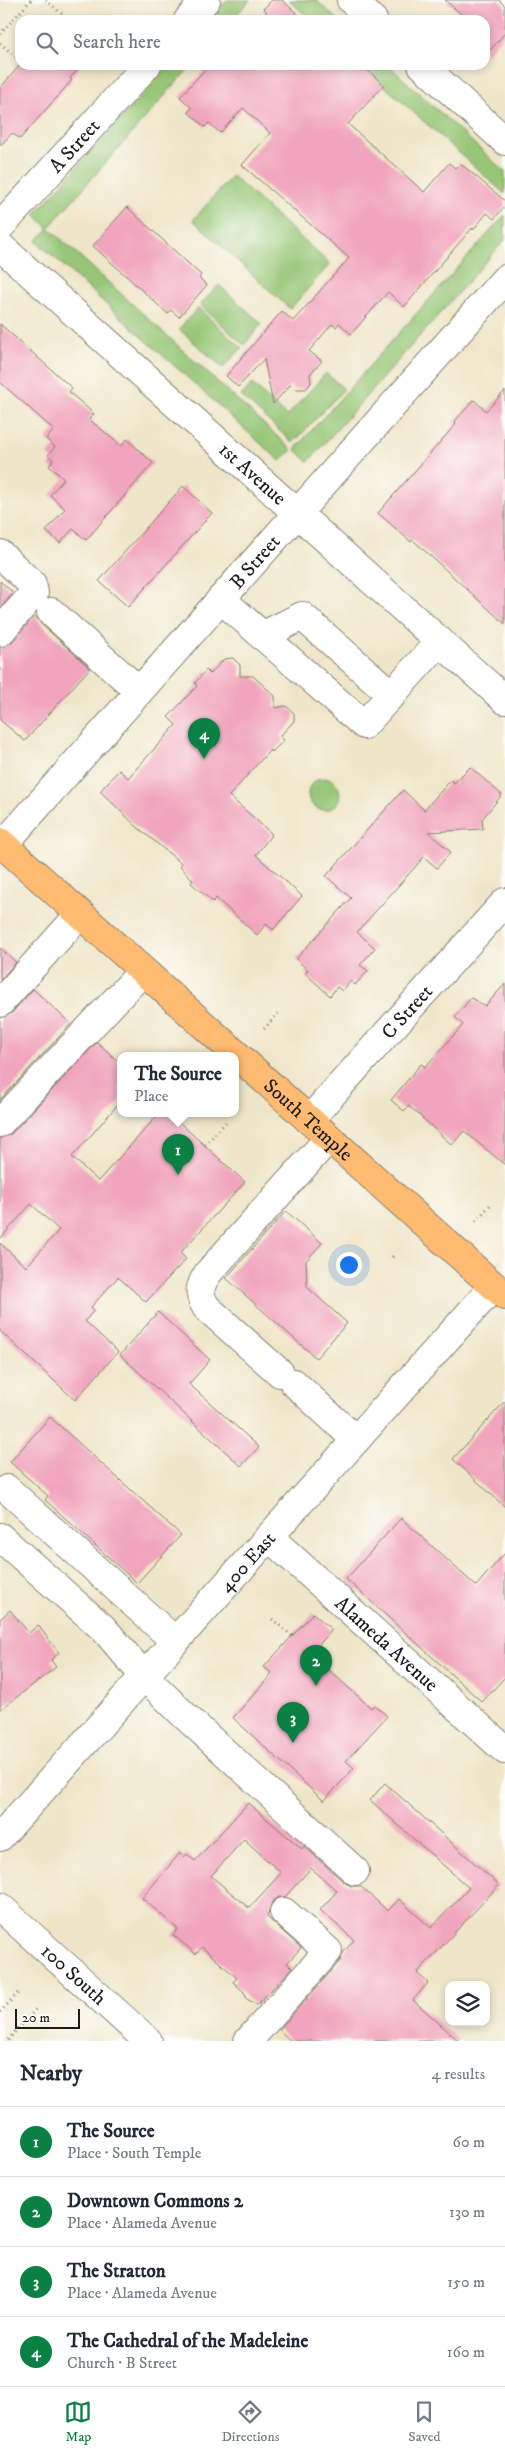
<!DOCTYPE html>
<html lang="en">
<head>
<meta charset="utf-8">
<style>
  :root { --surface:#fff; --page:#f6f6f7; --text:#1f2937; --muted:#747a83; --line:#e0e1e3; --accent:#0b8043 }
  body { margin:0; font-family:"IM FELL DW Pica",serif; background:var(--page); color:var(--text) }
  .controls { position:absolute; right:15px; bottom:15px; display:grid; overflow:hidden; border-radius:10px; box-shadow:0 2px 8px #0003 }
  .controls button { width:45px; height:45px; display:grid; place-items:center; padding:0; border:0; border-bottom:1px solid var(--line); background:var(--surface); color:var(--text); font:25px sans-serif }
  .scale { position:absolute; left:15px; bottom:12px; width:65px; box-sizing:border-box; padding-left:5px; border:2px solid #1c1c1c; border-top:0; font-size:14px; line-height:18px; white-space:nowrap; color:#1c1c1c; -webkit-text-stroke:4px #fdfcf7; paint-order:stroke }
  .you { position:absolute; left:348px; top:1264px; width:18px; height:18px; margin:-12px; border:4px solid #fff; border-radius:50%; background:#1a73e8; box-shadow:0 0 0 8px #1a73e833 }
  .badge { display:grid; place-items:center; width:32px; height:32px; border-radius:50%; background:var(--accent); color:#fff; font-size:16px; font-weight:700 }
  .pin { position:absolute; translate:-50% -41px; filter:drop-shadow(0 1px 2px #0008) }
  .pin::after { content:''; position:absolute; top:26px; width:18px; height:15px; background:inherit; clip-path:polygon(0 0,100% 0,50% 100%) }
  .popup { position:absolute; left:117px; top:1052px; width:122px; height:65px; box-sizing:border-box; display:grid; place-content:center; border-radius:10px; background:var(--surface); filter:drop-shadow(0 1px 4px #0005); font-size:16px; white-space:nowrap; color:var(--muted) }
  .popup b { font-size:19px; color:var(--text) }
  .popup::after { content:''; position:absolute; left:50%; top:100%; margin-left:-10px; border:10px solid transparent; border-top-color:var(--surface) }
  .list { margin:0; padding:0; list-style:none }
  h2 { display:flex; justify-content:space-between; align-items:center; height:65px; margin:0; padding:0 20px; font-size:21px }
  h2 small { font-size:16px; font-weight:400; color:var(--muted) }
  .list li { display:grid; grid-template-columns:32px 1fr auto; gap:15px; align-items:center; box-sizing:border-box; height:70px; padding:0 20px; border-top:1px solid var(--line) }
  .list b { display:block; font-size:19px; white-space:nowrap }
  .list p { margin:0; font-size:16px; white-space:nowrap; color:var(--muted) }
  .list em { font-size:16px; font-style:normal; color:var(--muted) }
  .icon { flex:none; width:28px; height:28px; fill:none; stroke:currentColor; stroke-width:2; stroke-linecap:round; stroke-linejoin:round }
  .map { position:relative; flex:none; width:505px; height:2041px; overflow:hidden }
  .search { position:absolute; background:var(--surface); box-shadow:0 2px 8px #0003; left:15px; right:15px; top:15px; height:55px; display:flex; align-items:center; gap:12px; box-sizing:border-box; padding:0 18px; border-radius:15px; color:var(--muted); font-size:19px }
  .sheet { height:345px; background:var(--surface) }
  nav { display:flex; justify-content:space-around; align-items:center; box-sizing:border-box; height:70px; border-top:1px solid var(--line); background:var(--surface); font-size:14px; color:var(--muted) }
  nav a { display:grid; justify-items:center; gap:2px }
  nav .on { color:var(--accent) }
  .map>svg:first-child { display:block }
</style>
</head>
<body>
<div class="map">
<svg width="505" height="2041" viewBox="0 0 505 2041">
  <rect width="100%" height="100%" fill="#fdfcf7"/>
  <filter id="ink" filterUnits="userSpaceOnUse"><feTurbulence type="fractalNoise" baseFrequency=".02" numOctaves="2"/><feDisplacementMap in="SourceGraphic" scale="10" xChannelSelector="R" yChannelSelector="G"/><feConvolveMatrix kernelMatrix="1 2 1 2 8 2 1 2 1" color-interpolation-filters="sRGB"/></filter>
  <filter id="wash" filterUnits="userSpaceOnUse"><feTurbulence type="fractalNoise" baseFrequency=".0096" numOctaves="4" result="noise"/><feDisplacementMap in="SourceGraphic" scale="20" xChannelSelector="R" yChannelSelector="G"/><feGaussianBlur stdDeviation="1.12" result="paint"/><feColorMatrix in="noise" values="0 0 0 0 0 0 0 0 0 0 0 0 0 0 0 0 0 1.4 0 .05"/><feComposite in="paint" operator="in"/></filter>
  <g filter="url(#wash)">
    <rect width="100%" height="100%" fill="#efe5c8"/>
    <g fill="#96c676" stroke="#597149">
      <path d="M227,0H250L232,20H209Z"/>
      <path d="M289,0H316L338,20H311Z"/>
      <path d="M169,65H192L48,228L35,214Z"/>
      <path d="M361,65H388L505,172V194Z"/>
      <path d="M232,176L330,264L290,309L193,220Z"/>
      <path d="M505,215V240L308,462L295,449Z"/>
      <path d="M49,228L292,450L280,461L36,241Z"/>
      <path d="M219,285L262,324L244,345L200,305Z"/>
      <path d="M198,308L242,348L223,368L179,329Z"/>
      <path d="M326,373L344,389L293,443L241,396L252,384L287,416Z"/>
      <circle cx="324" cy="794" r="16"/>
    </g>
    <g id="blocks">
      <g fill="#f1a4bd" fill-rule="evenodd">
        <path d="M272,0H282L304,20H259L267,12L263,9Z"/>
        <path d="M445,0H499L505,6V33L485,56V20H468Z"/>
        <path d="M20,65H82L70,78L72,80L20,139L12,133L0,146V88Z"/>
        <path d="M209,65H362L384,85L348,124L424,192L449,163L455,168L460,163L505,201V206L494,219L487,213L473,230L472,228L404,307L388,292L351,334L339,323L336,327L332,324L309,351L322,361L310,374L311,383L306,389H294L290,385L273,404L264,359L238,387L226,376L282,311L293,321L349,258L242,165L270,133L243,108L220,133L209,123L205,127L188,112L192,108L180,97Z"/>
        <path d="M127,207L201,275L199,278L207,285L179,317L171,310L168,314L93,246Z"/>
        <path d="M0,324L72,388L69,392L94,414L89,419L121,446L127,439L153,463L86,540L73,529L60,543L46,531L65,509L50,495L64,479L49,466L53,460L48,455L55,447L46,439L54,430L0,382Z"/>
        <path d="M505,391V624L413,540L411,542L378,513L456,424L454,422L474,400L486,411Z"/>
        <path d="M183,486L212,513L128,607L99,581Z"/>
        <path d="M0,581L13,593L0,608Z"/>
        <path d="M35,616L41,624L90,668L25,741L0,720V647L12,642Z"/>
        <path d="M233,658L240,665V676H253L275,696V708L286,706L294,713V721L280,736L284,740L272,752L270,750L229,796L272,834L256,855L302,896L273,930L266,924L257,935L216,898L213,902L191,883L193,880L180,866L182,864L136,826L100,791L119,770L128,778L176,725L168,717L197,686L195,683L206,670L210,674L224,659Z"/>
        <path d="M470,767L502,795L482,819L483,829L428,832L451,852L437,868L424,857L357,932L375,948L360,965L368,971L355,985L351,981L342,991L337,987L330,996L305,973L308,970L296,959L351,898L326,876L403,790L424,810L451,780L454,783Z"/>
        <path d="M0,948L16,962L0,980Z"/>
        <path d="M505,984V1165L464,1131L452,1145L409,1106L404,1111L391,1100L421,1064L425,1067L463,1025L455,1017L471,998L485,1006Z"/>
        <path d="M33,989L71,1024L0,1100V1018L12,1013Z"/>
        <path d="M97,1042L120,1063V1102L72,1157L98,1181L159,1114H170L245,1182L180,1253L186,1259L146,1302L118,1277L91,1307L94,1310L85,1321L118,1352L75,1400L0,1331V1243L26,1267L59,1230L31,1204L0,1239V1138L11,1134Z"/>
        <path d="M286,1211L322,1243L306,1261L307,1287L347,1323L316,1358L226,1278Z"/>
        <path d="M158,1312L210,1360L189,1384L259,1447L241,1466L120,1355Z"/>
        <path d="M505,1401V1507L453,1459Z"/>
        <path d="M50,1417L181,1535L137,1583L45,1500L48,1496L10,1462Z"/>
        <path d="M401,1518L476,1586L505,1553V1677L482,1702L346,1579Z"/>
        <path d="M10,1610L29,1633L38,1625L59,1653L51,1660L56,1667L0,1710V1619Z"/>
        <path d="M313,1613L332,1630L318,1646L324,1651L317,1659L371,1708L374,1705L387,1716L346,1761L354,1768L324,1801L233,1718L272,1674L264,1667Z"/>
        <path d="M385,1783L499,1885L417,1973L428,1983L413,2000L459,2041H291L279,2030L340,1961L343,1953L354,1940L320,1910L337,1891L311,1868L285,1897H279L272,1902L267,1917L301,1948L287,1963L292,1968L257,2005L247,1999L244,1992L233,1982L237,1978L202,1947L196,1954L173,1935L178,1929L142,1898L180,1853L184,1857L187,1854L195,1861L248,1803L302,1849L304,1846L345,1883L352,1886H360L388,1911L399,1899L431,1928L469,1888L370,1800ZM244,1839L281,1873L249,1908L211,1876Z"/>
      </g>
    </g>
  </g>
  <g filter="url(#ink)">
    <use href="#blocks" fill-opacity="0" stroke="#868072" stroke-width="1"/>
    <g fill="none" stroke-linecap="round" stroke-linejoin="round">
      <g stroke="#868072" stroke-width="30">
        <g id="minor">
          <path d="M351,0L373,20"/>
          <path d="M188,20L206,0"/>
          <path d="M422,65L505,141"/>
          <path id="s1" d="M0,227L147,65"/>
          <path id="s2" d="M0,246L505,700"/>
          <path d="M0,554L32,584L34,593L0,632"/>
          <path d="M221,599L364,725L440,641"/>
          <path d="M51,612L139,691"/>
          <path d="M262,636L302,616L392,695"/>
          <path id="s3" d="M3,845L505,279"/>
          <path d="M0,1003L80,914"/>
          <path id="s4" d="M309,1120L505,902"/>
          <path d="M0,1123L143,971"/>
          <path d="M280,1373L206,1307C198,1293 199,1287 208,1273L329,1138"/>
          <path d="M294,1383L356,1440"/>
          <path d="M7,1489L175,1641"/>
          <path d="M0,1537L104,1629L144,1676L185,1716L355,1871"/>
          <path id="s5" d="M269,1537L505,1750"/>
          <path id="s6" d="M0,1837L494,1286"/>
          <path id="s7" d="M0,1907L148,2041"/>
          <path d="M248,2041L328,1951L284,1912"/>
        </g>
      </g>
      <g stroke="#868072" stroke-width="30">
        <g id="major">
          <path id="s8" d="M0,842L505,1296"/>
        </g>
      </g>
      <g stroke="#868072" stroke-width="3" stroke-dasharray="1 4" stroke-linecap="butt">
        <path d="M46,0L69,20"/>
        <path d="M0,34L31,0"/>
        <path d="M0,43L19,60"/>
        <path d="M264,1029L279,1012"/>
        <path d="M205,1145L227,1121"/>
        <path d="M476,1221L491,1204"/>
        <path d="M392,1257L395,1253"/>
        <path d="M272,1619L292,1636"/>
        <path d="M0,2012L18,1993"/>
        <path d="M8,2040L36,2009"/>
      </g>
      <use href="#minor" stroke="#fff" stroke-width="28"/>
      <use href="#major" stroke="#ffbb71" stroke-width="28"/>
    </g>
  </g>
  <g text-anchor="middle" stroke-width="4.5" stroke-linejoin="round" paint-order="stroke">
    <g font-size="20" fill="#1c1c1c" stroke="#fdfcf7">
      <text dy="7" stroke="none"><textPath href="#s1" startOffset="110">A Street</textPath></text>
      <text dy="7" stroke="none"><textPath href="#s2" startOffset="340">1st Avenue</textPath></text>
      <text dy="7" stroke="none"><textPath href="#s3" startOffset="379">B Street</textPath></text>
      <text dy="7" stroke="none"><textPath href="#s4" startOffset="146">C Street</textPath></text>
      <text dy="7" stroke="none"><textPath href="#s8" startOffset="415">South Temple</textPath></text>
      <text dy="7" stroke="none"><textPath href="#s6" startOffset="370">400 East</textPath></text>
      <text dy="7" stroke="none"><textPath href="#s5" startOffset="159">Alameda Avenue</textPath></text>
      <text dy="7" stroke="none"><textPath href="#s7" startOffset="100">100 South</textPath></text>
    </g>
  </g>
</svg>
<div class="controls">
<button><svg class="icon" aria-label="layers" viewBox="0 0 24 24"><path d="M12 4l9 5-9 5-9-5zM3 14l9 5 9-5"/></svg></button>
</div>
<div class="scale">20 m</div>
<div class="you"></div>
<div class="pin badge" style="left:178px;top:1175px">1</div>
<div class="popup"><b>The Source</b>Place</div>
<div class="pin badge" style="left:316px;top:1686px">2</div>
<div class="pin badge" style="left:293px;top:1743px">3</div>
<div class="pin badge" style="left:204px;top:759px">4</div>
<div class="search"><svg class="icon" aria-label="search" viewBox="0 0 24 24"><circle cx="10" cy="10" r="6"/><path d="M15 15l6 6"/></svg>Search here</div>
</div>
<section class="sheet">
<h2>Nearby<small>4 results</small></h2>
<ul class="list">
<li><span class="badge">1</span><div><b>The Source</b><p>Place · South Temple</p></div><em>60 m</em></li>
<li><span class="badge">2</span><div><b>Downtown Commons 2</b><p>Place · Alameda Avenue</p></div><em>130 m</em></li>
<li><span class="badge">3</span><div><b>The Stratton</b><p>Place · Alameda Avenue</p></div><em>150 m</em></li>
<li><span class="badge">4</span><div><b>The Cathedral of the Madeleine</b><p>Church · B Street</p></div><em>160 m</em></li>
</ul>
</section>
<nav>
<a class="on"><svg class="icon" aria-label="map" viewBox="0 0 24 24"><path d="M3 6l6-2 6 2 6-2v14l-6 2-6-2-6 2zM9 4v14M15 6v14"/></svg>Map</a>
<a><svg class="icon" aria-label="directions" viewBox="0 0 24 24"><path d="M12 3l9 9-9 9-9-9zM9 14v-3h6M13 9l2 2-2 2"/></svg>Directions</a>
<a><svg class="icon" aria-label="saved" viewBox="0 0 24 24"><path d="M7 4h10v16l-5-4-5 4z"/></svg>Saved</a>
</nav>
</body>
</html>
